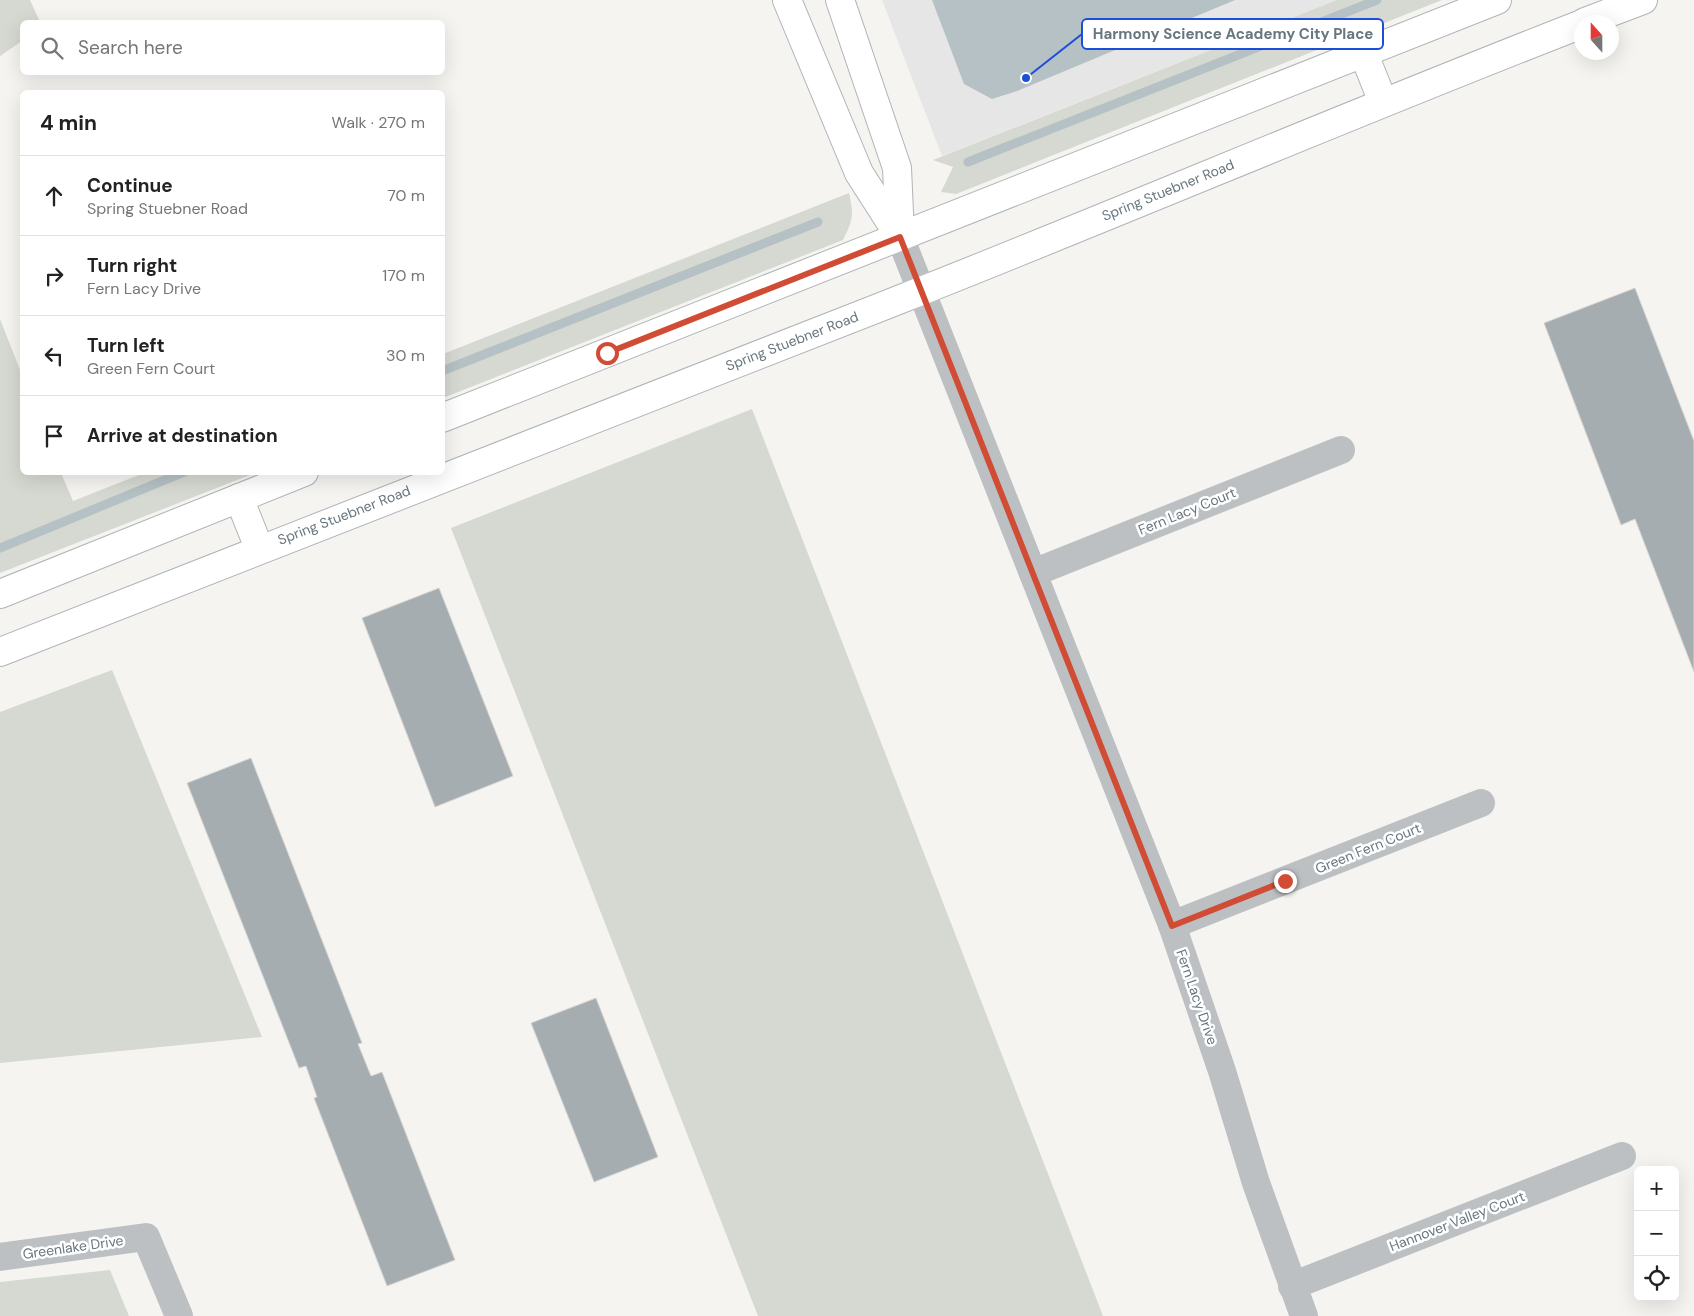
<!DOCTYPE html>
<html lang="en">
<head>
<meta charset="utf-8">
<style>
  :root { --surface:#fff; --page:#f2f2f2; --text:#222; --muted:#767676; --line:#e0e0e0 }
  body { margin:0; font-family:"DM Sans",sans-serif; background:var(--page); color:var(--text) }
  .controls { position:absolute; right:15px; bottom:15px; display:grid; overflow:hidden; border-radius:8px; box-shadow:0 5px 20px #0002 }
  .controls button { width:45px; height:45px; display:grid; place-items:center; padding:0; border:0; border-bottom:1px solid var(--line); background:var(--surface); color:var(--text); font:25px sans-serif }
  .compass { position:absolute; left:1574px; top:15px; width:45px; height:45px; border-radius:50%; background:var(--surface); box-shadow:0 5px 20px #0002; rotate:339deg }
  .stop { position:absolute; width:15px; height:15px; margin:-11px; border:4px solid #d14c35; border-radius:50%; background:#fff }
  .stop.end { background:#d14c35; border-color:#fff; box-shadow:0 1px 5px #0008 }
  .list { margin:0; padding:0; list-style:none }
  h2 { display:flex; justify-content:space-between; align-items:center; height:65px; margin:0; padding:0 20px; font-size:21px }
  h2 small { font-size:16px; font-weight:400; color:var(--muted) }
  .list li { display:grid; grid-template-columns:32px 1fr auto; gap:15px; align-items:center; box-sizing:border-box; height:80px; padding:0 20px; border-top:1px solid var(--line) }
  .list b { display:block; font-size:19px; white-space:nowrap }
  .list p { margin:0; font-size:16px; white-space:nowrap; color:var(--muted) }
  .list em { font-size:16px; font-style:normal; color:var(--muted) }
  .icon { flex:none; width:28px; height:28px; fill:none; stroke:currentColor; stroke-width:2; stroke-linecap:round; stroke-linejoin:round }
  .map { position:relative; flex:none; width:1694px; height:1316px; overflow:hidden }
  .search { position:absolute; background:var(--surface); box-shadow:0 5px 20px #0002; left:20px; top:20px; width:425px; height:55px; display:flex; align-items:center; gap:12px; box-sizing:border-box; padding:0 18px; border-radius:8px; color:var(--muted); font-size:19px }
  .panel { position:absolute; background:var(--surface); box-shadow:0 5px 20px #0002; left:20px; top:90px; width:425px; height:385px; border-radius:8px }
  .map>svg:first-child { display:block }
</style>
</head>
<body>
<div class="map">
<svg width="1694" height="1316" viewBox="0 0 1694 1316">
  <rect width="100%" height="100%" fill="#f5f4f1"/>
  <path fill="#e5e6e5" d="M882,0H1337L942,156Z"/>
  <g fill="#d5d9d1">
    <path d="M0,0H30L40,22H22V41L0,56Z"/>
    <path d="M1337,0H1442L956,194L941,192L953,167L933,160Z"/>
    <path d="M849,193C854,215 853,220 843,240L443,398V354Z"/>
    <path d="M0,319L22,375V472L61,473L73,501L144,473H255L0,573Z"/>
    <path d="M752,409L1103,1316H758L451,528Z"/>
    <path d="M112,670L262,1037L0,1063V712Z"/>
    <path d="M110,1270L129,1316H0V1282Z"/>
  </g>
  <path fill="#b5c1c4" d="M932,0H1235L1017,91L992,99L964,84Z"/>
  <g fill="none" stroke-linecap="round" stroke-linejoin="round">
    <g stroke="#b5c1c4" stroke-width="9">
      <path d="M968,162L1377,0"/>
      <path d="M442,371L818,222"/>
      <path d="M0,548L184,472"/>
    </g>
  </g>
  <g fill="#a6adb1" stroke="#d6d6d4">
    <path d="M1635,288L1694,441V672L1635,519L1621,525L1544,323Z"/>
    <path d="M439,588L513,776L435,807L362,618Z"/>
    <path d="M251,758L362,1043L358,1044L371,1076L382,1072L455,1260L387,1286L314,1098L317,1097L306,1066L299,1068L187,783Z"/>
    <path d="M596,998L658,1157L594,1182L531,1023Z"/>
  </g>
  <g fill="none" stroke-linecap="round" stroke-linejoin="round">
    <g stroke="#afb4b7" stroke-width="30">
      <g id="secondary">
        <path d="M787,0L859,173L900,237"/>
        <path d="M840,0L897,168L900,235"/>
        <path d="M1585,22L1643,0"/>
        <path d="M1363,52L1383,102"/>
        <path d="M442,418L1497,0"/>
        <path d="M239,498L259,548"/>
        <path d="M0,594L304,472"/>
        <path d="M0,652C304,530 611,414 916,293C1138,205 1358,111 1582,24"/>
      </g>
    </g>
    <g stroke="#bcc0c3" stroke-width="28">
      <path d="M900,237L1172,925L1222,1071L1256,1183L1304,1316"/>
      <path d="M1033,573L1341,450"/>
      <path d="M1172,925L1481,803"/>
      <path d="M0,1257L146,1237L179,1316"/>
      <path d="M1292,1286L1622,1156"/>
    </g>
    <use href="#secondary" stroke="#fff" stroke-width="28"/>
  </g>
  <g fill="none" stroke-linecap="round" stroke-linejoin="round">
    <path stroke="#d14c35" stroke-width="6" d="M607,353L900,237L1172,926L1285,881"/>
  </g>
  <g text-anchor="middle" stroke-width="5" stroke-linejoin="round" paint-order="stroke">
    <g font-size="14" fill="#67767f" stroke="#fff">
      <text transform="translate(1168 190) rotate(-22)" y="5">Spring Stuebner Road</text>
      <text transform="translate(792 341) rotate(-21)" y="5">Spring Stuebner Road</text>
      <text transform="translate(1187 511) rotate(-22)" y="5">Fern Lacy Court</text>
      <text transform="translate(344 515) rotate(-21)" y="5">Spring Stuebner Road</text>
      <text transform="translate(1368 848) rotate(-22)" y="5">Green Fern Court</text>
      <text transform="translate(1197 997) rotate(71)" y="5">Fern Lacy Drive</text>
      <text transform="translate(1457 1221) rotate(-21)" y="5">Hannover Valley Court</text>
      <text transform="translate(73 1247) rotate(-8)" y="5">Greenlake Drive</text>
    </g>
  </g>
  <path fill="none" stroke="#1d4ed8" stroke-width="2" d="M1026 78L1082 34"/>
  <circle fill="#1d4ed8" stroke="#fff" stroke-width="2" cx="1026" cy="78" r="5"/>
  <rect fill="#fff" stroke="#1d4ed8" stroke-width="2" x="1082" y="19" width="301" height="30" rx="5"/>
  <g font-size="15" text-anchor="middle" font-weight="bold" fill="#67767f">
    <text x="1233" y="39">Harmony Science Academy City Place</text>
  </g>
</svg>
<div class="controls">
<button>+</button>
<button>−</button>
<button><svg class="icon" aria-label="locate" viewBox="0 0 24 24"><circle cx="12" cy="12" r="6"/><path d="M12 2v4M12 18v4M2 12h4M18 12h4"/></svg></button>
</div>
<svg class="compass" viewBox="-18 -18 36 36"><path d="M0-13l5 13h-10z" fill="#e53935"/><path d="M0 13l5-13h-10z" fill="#767676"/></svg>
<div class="stop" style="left:607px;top:353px"></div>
<div class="stop end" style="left:1285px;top:881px"></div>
<div class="search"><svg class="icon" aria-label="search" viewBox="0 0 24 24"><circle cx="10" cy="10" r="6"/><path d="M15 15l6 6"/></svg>Search here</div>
<section class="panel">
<h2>4 min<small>Walk · 270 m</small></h2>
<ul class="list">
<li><svg class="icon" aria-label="ahead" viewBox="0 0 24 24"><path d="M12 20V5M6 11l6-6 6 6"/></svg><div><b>Continue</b><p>Spring Stuebner Road</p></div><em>70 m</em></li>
<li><svg class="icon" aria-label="right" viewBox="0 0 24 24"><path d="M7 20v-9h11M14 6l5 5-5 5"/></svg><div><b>Turn right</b><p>Fern Lacy Drive</p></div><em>170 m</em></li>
<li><svg class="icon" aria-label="left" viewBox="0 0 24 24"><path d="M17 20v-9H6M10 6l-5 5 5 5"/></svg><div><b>Turn left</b><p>Green Fern Court</p></div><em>30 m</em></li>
<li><svg class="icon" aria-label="arrive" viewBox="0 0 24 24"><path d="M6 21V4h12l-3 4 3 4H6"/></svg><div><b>Arrive at destination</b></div></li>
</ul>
</section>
</div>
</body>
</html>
